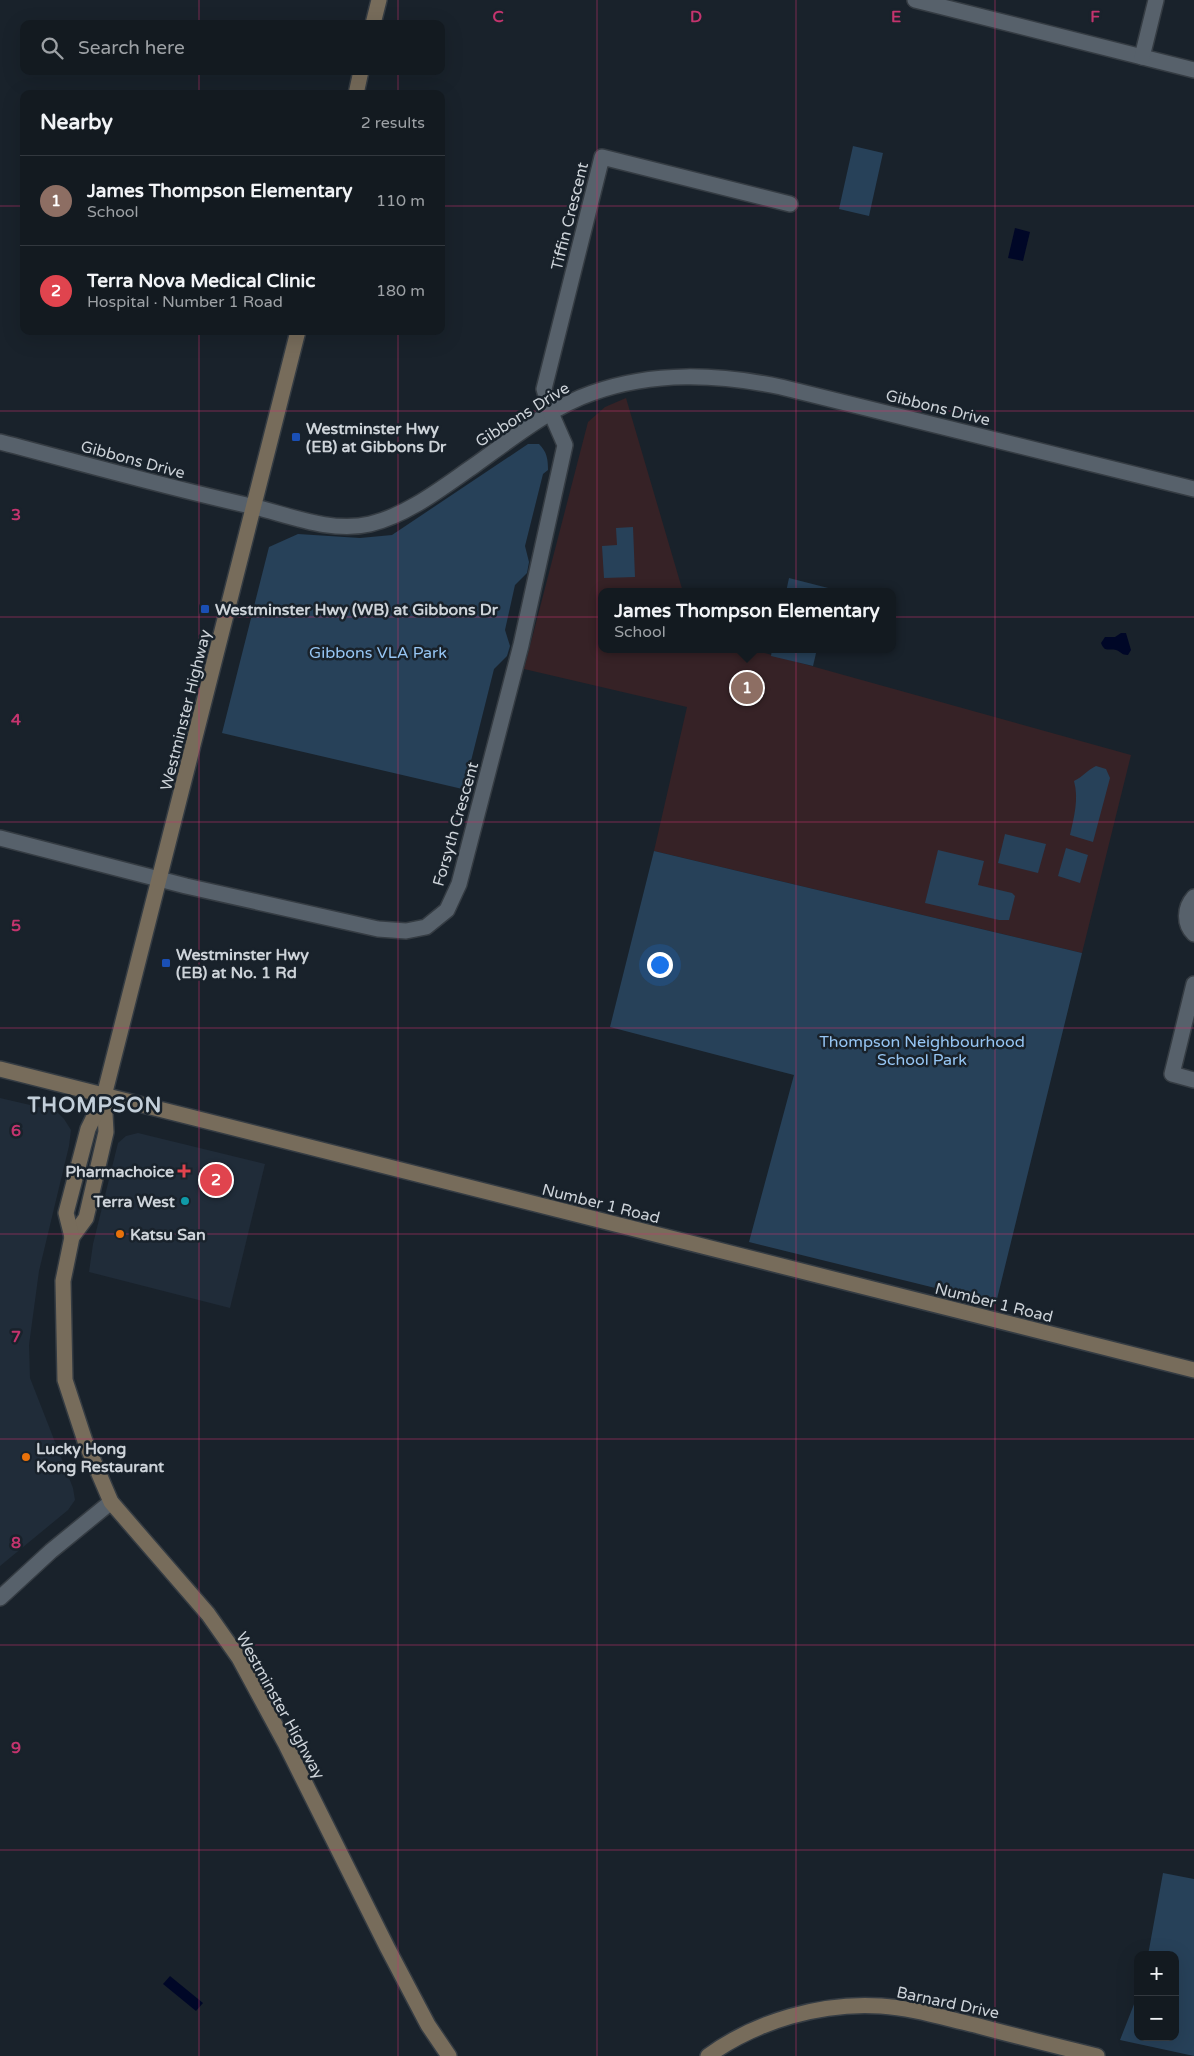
<!DOCTYPE html>
<html lang="en">
<head>
<meta charset="utf-8">
<style>
  :root { --surface:#131a20; --page:#1c2329; --text:#f1f3f6; --muted:#9da1a5; --line:#32383e; --accent:#0b8043 }
  body { margin:0; font-family:"Varela Round",sans-serif; background:var(--page); color:var(--text) }
  .controls { position:absolute; right:15px; bottom:15px; display:grid; overflow:hidden; border-radius:10px; box-shadow:0 5px 20px #0002 }
  .controls button { width:45px; height:45px; display:grid; place-items:center; padding:0; border:0; border-bottom:1px solid var(--line); background:var(--surface); color:var(--text); font:25px sans-serif }
  .you { position:absolute; left:659px; top:964px; width:18px; height:18px; margin:-12px; border:4px solid #fff; border-radius:50%; background:#1a73e8; box-shadow:0 0 0 8px #1a73e833 }
  .badge { display:grid; place-items:center; width:32px; height:32px; border-radius:50%; background:var(--accent); color:#fff; font-size:16px; font-weight:700 }
  .pin { position:absolute; translate:-50% -50%; border:2px solid #fff; box-shadow:0 1px 5px #0006 }
  .popup { position:absolute; left:598px; top:588px; width:298px; height:65px; box-sizing:border-box; display:grid; place-content:center; border-radius:10px; background:var(--surface); filter:drop-shadow(0 1px 4px #0005); font-size:16px; white-space:nowrap; color:var(--muted) }
  .popup b { font-size:19px; color:var(--text) }
  .popup::after { content:''; position:absolute; left:50%; top:100%; margin-left:-10px; border:10px solid transparent; border-top-color:var(--surface) }
  .list { margin:0; padding:0; list-style:none }
  h2 { display:flex; justify-content:space-between; align-items:center; height:65px; margin:0; padding:0 20px; font-size:21px }
  h2 small { font-size:16px; font-weight:400; color:var(--muted) }
  .list li { display:grid; grid-template-columns:32px 1fr auto; gap:15px; align-items:center; box-sizing:border-box; height:90px; padding:0 20px; border-top:1px solid var(--line) }
  .list b { display:block; font-size:19px; white-space:nowrap }
  .list p { margin:0; font-size:16px; white-space:nowrap; color:var(--muted) }
  .list em { font-size:16px; font-style:normal; color:var(--muted) }
  .icon { flex:none; width:28px; height:28px; fill:none; stroke:currentColor; stroke-width:2; stroke-linecap:round; stroke-linejoin:round }
  .map { position:relative; flex:none; width:1194px; height:2056px; overflow:hidden }
  .search { position:absolute; background:var(--surface); box-shadow:0 5px 20px #0002; left:20px; top:20px; width:425px; height:55px; display:flex; align-items:center; gap:12px; box-sizing:border-box; padding:0 18px; border-radius:10px; color:var(--muted); font-size:19px }
  .panel { position:absolute; background:var(--surface); box-shadow:0 5px 20px #0002; left:20px; top:90px; width:425px; height:245px; border-radius:10px }
  .map>svg:first-child { display:block }
</style>
</head>
<body>
<div class="map">
<svg width="1194" height="2056" viewBox="0 0 1194 2056">
  <rect width="100%" height="100%" fill="#19222b"/>
  <g fill="#202c39">
    <path d="M0,1098L56,1111L64,1119L71,1130L69,1146L39,1271L29,1345L30,1378L73,1488L75,1500L68,1510L0,1566Z"/>
    <path d="M138,1133L265,1164L230,1308L89,1272L93,1244L118,1143L126,1136Z"/>
  </g>
  <path fill="#362226" d="M626,398L683,592H602V649H750L1131,755L1082,953L654,851L687,707L524,669L588,422L605,407Z"/>
  <g fill="#274159">
    <path d="M853,146L883,153L869,216L839,209Z"/>
    <path d="M528,444H539C547,452 548,459 548,470L543,474L525,546L529,562L527,573L515,585L505,630L510,646L507,656L494,669L469,769L471,791L222,733L269,547L298,534L360,538L392,535Z"/>
    <path d="M633,527L635,577L604,578L602,546L617,545L616,528Z"/>
    <path d="M789,578L832,589L831,592H786Z"/>
    <path d="M772,649H817L813,666L771,656Z"/>
    <path d="M1096,766L1106,769L1110,778L1093,842L1070,835C1074,817 1079,799 1074,781C1083,777 1087,770 1096,766Z"/>
    <path d="M1005,834L1046,844L1038,873L998,863Z"/>
    <path d="M1066,848L1088,855L1080,883L1058,876Z"/>
    <path d="M938,850L984,861L978,885L1012,893L1015,896L1009,920H999L925,903Z"/>
    <path d="M654,851L1082,953L996,1303L749,1242L794,1075L610,1027Z"/>
    <path d="M1163,1873L1194,1879V2056L1120,2040L1138,1994V2037H1175V1955H1148Z"/>
  </g>
  <g fill="#000727">
    <path d="M1015,228L1030,232L1023,261L1008,258Z"/>
    <path d="M1121,633H1126L1131,650L1128,655C1121,655 1122,652 1116,650C1108,648 1105,653 1101,643L1105,637H1115Z"/>
    <path d="M170,1976L203,2003L196,2011L163,1984Z"/>
  </g>
  <g fill="none" stroke-linecap="round" stroke-linejoin="round">
    <g stroke="#353c43" stroke-width="18">
      <g id="street">
        <path d="M915,0L1194,70"/>
        <path d="M1142,57L1156,0"/>
        <path d="M0,442C85,464 169,488 255,507C291,516 332,533 370,524C408,515 443,487 475,465C510,440 551,407 592,393C654,371 718,374 781,387L1194,489"/>
        <path d="M0,838L186,886L378,929L406,931L426,927L447,910L459,884L521,645L565,445L551,413L544,389L602,157L790,204"/>
        <path d="M1194,897C1184,908 1184,924 1194,934"/>
        <path d="M1194,984L1172,1074L1194,1080"/>
        <path d="M0,1598L51,1551L111,1502"/>
      </g>
    </g>
    <g stroke="#353c43" stroke-width="18">
      <g id="secondary">
        <path d="M373,24L379,0"/>
        <path d="M356,94L361,71"/>
        <path d="M0,1069L1194,1370"/>
        <path d="M104,1096L106,1132L86,1218L72,1237L63,1281L65,1380L85,1441L111,1502L208,1614L239,1658L285,1743L387,1947L428,2025L449,2056"/>
        <path d="M72,1237L66,1213L88,1129L104,1096L298,331"/>
        <path d="M708,2056C756,2021 822,2002 881,2006C913,2008 944,2018 975,2025C1015,2036 1056,2046 1097,2056"/>
      </g>
    </g>
    <use href="#street" stroke="#57616b" stroke-width="15"/>
    <use href="#secondary" stroke="#776c5b" stroke-width="15"/>
  </g>
  <path fill="none" stroke="#c4346e" stroke-width="1" stroke-opacity="0.55" d="M199,0V24M398,0V24M597,0V2056M796,0V2056M995,0V2056M199,71V94M398,71V94M0,206H24M441,206H1194M199,331V2056M398,331V2056M0,411H1194M0,617H1194M0,822H1194M0,1028H1194M0,1234H1194M0,1439H1194M0,1645H1194M0,1850H1194"/>
  <g fill="#1a4fb4" stroke="#19222b" stroke-width="2">
    <rect x="291" y="432" width="10" height="10" rx="2.5"/>
    <rect x="200" y="604" width="10" height="10" rx="2.5"/>
    <rect x="161" y="958" width="10" height="10" rx="2.5"/>
  </g>
  <path fill="#e0444e" stroke="#19222b" stroke-width="2" d="M181.5 1163.5h5v5h5v5h-5v5h-5v-5h-5v-5h5z"/>
  <circle fill="#0f9aa8" stroke="#19222b" stroke-width="2" cx="185" cy="1201" r="5"/>
  <g fill="#e8710a" stroke="#19222b" stroke-width="2">
    <circle cx="120" cy="1234" r="5"/>
    <circle cx="26" cy="1457" r="5"/>
  </g>
  <g text-anchor="middle" stroke-width="5" stroke-linejoin="round" paint-order="stroke">
    <g font-size="16" fill="#cdd3d9" stroke="#19222b">
      <text transform="translate(569 216) rotate(-76)" y="6">Tiffin Crescent</text>
      <text transform="translate(938 407) rotate(14)" y="6">Gibbons Drive</text>
      <text transform="translate(522 414) rotate(-32)" y="6">Gibbons Drive</text>
      <text transform="translate(133 459) rotate(15)" y="6">Gibbons Drive</text>
      <text transform="translate(185 710) rotate(-76)" y="6">Westminster Highway</text>
      <text transform="translate(455 824) rotate(-74)" y="6">Forsyth Crescent</text>
      <text transform="translate(601 1203) rotate(14)" y="6">Number 1 Road</text>
      <text transform="translate(994 1302) rotate(14)" y="6">Number 1 Road</text>
      <text transform="translate(281 1705) rotate(61)" y="6">Westminster Highway</text>
      <text transform="translate(948 2002) rotate(12)" y="6">Barnard Drive</text>
    </g>
    <g font-size="16" font-weight="bold" fill="#cdd3d9" stroke="#19222b" text-anchor="start">
      <text x="306" y="434">Westminster Hwy<tspan x="306" dy="18">(EB) at Gibbons Dr</tspan></text>
      <text x="215" y="615">Westminster Hwy (WB) at Gibbons Dr</text>
      <text x="176" y="960">Westminster Hwy<tspan x="176" dy="18">(EB) at No. 1 Rd</tspan></text>
      <text x="174" y="1177" text-anchor="end">Pharmachoice</text>
      <text x="175" y="1207" text-anchor="end">Terra West</text>
      <text x="130" y="1240">Katsu San</text>
      <text x="36" y="1454">Lucky Hong<tspan x="36" dy="18">Kong Restaurant</tspan></text>
    </g>
    <g font-size="16" fill="#97c6f4" stroke="#19222b">
      <text x="378" y="658">Gibbons VLA Park</text>
      <text x="922" y="1047">Thompson Neighbourhood<tspan x="922" dy="18">School Park</tspan></text>
    </g>
    <g font-size="21" font-weight="bold" letter-spacing="1" fill="#c3cfda" stroke="#19222b">
      <text x="95" y="1112">THOMPSON</text>
    </g>
  </g>
  <g font-size="16" text-anchor="middle" font-weight="bold" fill="#c4346e" stroke="#19222b" stroke-width="5" stroke-linejoin="round" paint-order="stroke">
    <text x="498" y="22">C</text>
    <text x="696" y="22">D</text>
    <text x="896" y="22">E</text>
    <text x="1095" y="22">F</text>
    <text x="16" y="520">3</text>
    <text x="16" y="725">4</text>
    <text x="16" y="931">5</text>
    <text x="16" y="1136">6</text>
    <text x="16" y="1342">7</text>
    <text x="16" y="1548">8</text>
    <text x="16" y="1753">9</text>
  </g>
</svg>
<div class="controls">
<button>+</button>
<button>−</button>
</div>
<div class="you"></div>
<div class="pin badge" style="left:747px;top:688px;background:#8d6e63">1</div>
<div class="popup"><b>James Thompson Elementary</b>School</div>
<div class="pin badge" style="left:216px;top:1180px;background:#e0444e">2</div>
<div class="search"><svg class="icon" aria-label="search" viewBox="0 0 24 24"><circle cx="10" cy="10" r="6"/><path d="M15 15l6 6"/></svg>Search here</div>
<section class="panel">
<h2>Nearby<small>2 results</small></h2>
<ul class="list">
<li><span class="badge" style="background:#8d6e63">1</span><div><b>James Thompson Elementary</b><p>School</p></div><em>110 m</em></li>
<li><span class="badge" style="background:#e0444e">2</span><div><b>Terra Nova Medical Clinic</b><p>Hospital · Number 1 Road</p></div><em>180 m</em></li>
</ul>
</section>
</div>
</body>
</html>
